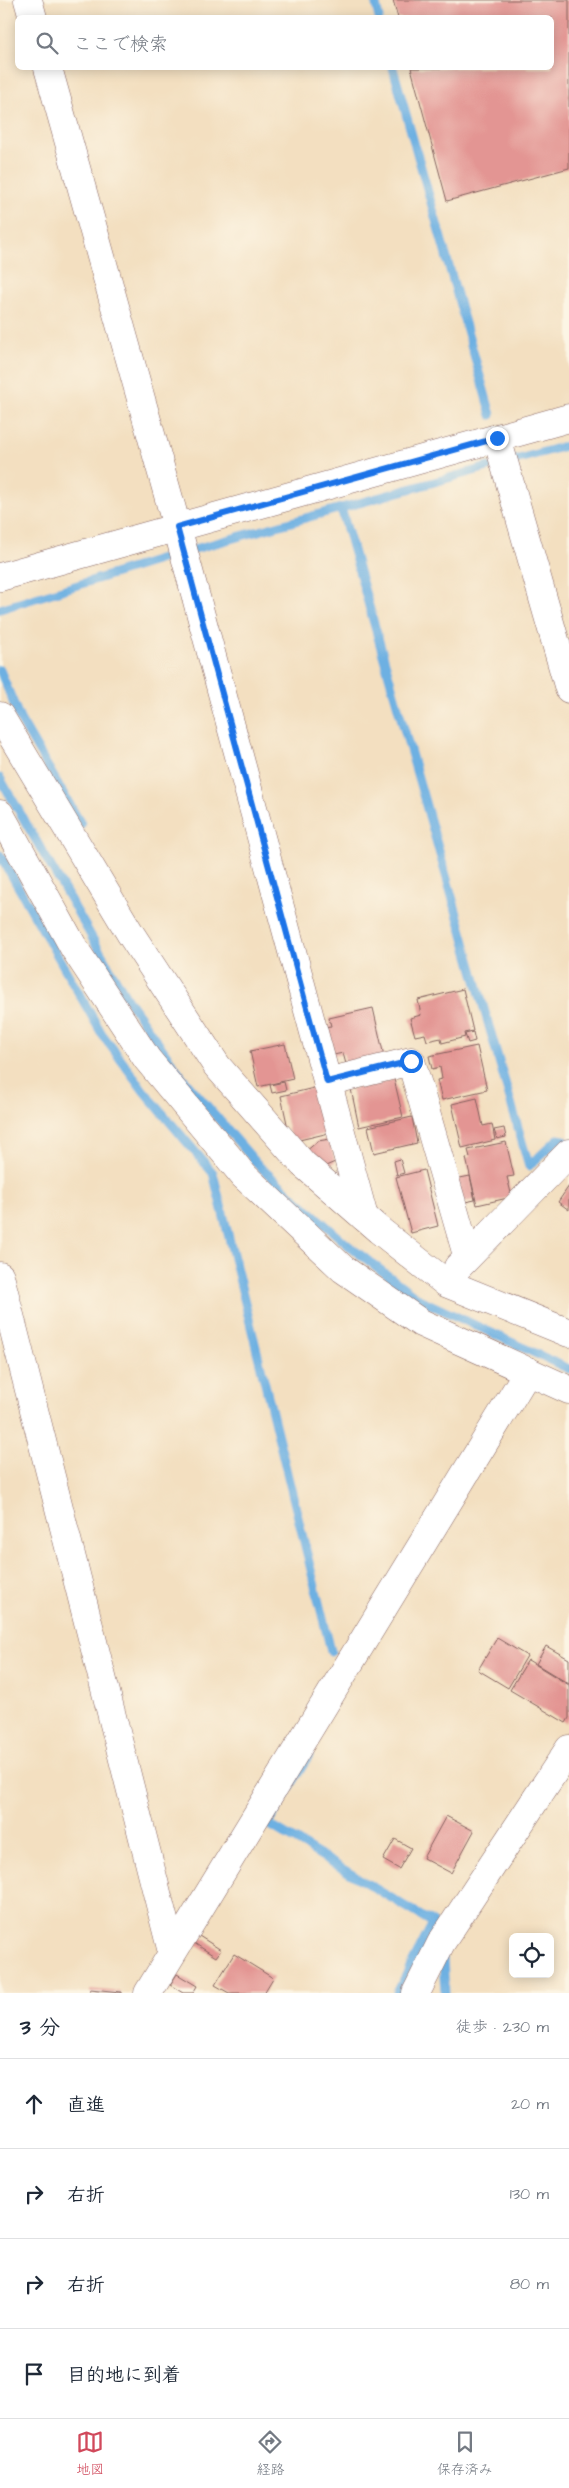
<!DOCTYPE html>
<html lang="ja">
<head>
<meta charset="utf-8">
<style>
  :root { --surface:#fff; --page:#f2f2f3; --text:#1f2937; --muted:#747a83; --line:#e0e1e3; --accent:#d1495b }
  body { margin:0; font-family:"Architects Daughter","Klee One",sans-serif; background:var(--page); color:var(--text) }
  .controls { position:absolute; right:15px; bottom:15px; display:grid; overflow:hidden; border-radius:8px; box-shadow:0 2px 12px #0003 }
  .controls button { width:45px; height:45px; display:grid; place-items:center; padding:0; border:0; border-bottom:1px solid var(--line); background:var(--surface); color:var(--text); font:25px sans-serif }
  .stop { position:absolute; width:15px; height:15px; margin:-11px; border:4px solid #1a73e8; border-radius:50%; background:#fff }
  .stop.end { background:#1a73e8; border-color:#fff; box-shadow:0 1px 5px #0008 }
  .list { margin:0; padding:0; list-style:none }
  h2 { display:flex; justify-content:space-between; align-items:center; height:65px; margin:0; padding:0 20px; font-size:21px }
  h2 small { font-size:16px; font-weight:400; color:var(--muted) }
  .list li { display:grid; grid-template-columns:32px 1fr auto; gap:15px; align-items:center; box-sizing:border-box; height:90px; padding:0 20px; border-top:1px solid var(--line) }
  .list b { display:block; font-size:19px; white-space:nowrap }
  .list em { font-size:16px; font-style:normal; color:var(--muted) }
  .icon { flex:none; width:28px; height:28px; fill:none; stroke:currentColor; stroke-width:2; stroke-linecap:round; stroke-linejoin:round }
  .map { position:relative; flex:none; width:569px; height:1993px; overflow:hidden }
  .search { position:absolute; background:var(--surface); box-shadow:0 2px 12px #0003; left:15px; right:15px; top:15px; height:55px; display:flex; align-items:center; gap:12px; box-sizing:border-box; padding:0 18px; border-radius:8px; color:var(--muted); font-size:19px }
  .sheet { height:425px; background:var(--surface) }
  nav { display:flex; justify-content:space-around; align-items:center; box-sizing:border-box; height:70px; border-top:1px solid var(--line); background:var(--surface); font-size:14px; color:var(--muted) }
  nav a { display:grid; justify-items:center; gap:2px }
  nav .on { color:var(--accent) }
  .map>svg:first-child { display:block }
</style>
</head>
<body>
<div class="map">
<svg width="569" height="1993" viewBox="0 0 569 1993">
  <rect width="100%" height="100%" fill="#fcf5e5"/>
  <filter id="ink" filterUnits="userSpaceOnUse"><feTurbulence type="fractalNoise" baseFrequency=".02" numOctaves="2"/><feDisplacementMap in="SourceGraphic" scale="10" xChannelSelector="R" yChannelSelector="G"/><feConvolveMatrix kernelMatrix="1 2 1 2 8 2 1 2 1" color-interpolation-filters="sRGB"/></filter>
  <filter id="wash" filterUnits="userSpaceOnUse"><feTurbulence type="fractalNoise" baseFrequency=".0096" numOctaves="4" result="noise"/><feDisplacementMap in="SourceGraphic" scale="20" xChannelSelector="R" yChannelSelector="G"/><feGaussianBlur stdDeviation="1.12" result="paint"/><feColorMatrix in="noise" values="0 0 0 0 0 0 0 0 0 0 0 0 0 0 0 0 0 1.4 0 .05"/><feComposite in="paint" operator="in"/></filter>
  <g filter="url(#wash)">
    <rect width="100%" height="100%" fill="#f3dfc0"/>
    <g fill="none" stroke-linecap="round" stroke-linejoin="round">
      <g stroke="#6db0e2" stroke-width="9">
        <path d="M375,0L379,18"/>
        <path d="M393,68L491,415"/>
        <path d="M515,460L569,445"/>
        <path d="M341,508L529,1166L558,1139L564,1140"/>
        <path d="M191,550L488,467"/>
        <path d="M0,609L165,558"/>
        <path d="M0,670L20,719L81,824"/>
        <path d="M0,778L128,1000L183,1078L259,1166L349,1246L419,1299L569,1369"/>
        <path d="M0,855L102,1034L143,1090L213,1173L331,1651"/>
        <path d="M309,1755L268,1824L433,1923L397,1993"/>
        <path d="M443,1958L445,1993"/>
      </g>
    </g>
    <g id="blocks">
      <g fill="#e39593">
        <path d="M393,0H569V168L447,201L411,68H552V18H398Z"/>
        <path d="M463,989L473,1031L464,1033L465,1037L442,1043L441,1038L427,1041L425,1034L415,1036L410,1018L421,1015L418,1000Z"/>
        <path d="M373,1008L384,1056L346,1064L343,1053L329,1056L323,1027L331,1026L329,1018Z"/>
        <path d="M473,1032L475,1041L468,1043L465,1034Z"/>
        <path d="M285,1044L293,1079L258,1087L250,1051Z"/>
        <path d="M477,1046L487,1090L442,1100L437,1080L442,1079L440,1067L432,1069L429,1056Z"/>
        <path d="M394,1079L403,1117L359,1127L351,1089Z"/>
        <path d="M284,1082L286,1090L272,1093L270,1085Z"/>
        <path d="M318,1087L329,1133L291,1142L281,1096Z"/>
        <path d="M477,1098L483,1126L492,1124L495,1140L462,1148L452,1104Z"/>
        <path d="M412,1117L417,1143L374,1153L368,1127Z"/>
        <path d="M504,1128L506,1137L497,1139L494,1130Z"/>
        <path d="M330,1139L335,1162L319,1169L305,1152L318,1141Z"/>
        <path d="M506,1142L514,1176L507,1177L512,1197L477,1205L466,1158L470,1157L468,1150Z"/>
        <path d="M400,1159L404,1173L397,1175L394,1161Z"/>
        <path d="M424,1170L438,1226L411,1233L396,1177Z"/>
        <path d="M470,1176L475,1200L460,1203L455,1179Z"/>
        <path d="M569,1186V1210L558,1202Z"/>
        <path d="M497,1638L527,1656L508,1688L478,1670Z"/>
        <path d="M546,1646L569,1659V1684L536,1664Z"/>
        <path d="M528,1660L569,1685V1718L566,1723L510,1690Z"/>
        <path d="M446,1816L474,1831L451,1873L423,1858Z"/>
        <path d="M395,1839L411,1848L399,1869L383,1860Z"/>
        <path d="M199,1936L221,1950L216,1957L194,1943Z"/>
        <path d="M234,1954L273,1978L264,1993H229L215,1985Z"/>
        <path d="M177,1974L197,1986L193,1993H183L170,1985Z"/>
        <path d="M90,1989L122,1992V1993H90Z"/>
      </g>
    </g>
  </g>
  <g filter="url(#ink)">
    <use href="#blocks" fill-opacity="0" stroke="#85625f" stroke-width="1"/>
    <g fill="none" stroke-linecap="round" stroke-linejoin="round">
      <g stroke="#85625f" stroke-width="29">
        <g id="minor">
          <path d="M28,0L33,18"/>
          <path d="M48,68L177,527L364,1217"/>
          <path d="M497,438L569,689"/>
          <path d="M0,716L130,933L217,1066L303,1164L379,1230L446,1283L569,1333"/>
          <path d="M0,814L74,948L147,1059L244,1176L343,1269L421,1323L569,1390"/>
          <path d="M327,1082L411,1061L467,1255"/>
          <path d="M458,1267L569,1153"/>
          <path d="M0,1276L172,1952"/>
          <path d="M148,1993L528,1371"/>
          <path d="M416,1993L441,1943L569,1749"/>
        </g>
      </g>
      <g stroke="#85625f" stroke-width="29">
        <path id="tertiary" d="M0,577L569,418"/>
      </g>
      <use href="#minor" stroke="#fff" stroke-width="28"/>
      <use href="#tertiary" stroke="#fff" stroke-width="28"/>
    </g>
  </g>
  <g fill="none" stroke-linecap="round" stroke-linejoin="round" filter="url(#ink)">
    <path stroke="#1a73e8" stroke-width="6" d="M411,1061L327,1082L177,527L497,438"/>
  </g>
</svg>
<div class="controls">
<button><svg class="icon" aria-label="locate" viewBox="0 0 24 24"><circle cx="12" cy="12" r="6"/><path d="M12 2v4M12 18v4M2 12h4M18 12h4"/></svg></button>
</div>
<div class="stop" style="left:411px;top:1061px"></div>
<div class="stop end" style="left:497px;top:438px"></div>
<div class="search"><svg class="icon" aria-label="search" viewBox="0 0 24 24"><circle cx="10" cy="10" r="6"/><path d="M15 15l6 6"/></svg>ここで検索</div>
</div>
<section class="sheet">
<h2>3 分<small>徒歩 · 230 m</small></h2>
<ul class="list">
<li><svg class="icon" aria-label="ahead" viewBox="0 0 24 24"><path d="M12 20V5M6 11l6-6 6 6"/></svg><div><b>直進</b></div><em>20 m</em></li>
<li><svg class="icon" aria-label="right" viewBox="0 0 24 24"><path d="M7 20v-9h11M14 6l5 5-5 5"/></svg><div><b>右折</b></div><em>130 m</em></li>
<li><svg class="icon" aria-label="right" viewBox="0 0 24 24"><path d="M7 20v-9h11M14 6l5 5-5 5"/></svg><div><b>右折</b></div><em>80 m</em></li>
<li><svg class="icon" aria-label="arrive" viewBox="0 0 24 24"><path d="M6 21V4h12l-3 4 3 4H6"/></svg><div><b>目的地に到着</b></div></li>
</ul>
</section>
<nav>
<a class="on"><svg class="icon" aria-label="map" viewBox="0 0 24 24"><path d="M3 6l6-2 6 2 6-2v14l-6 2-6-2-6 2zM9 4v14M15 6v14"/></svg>地図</a>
<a><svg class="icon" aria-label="directions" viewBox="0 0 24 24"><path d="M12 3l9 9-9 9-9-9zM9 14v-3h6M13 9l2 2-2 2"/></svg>経路</a>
<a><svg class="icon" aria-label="saved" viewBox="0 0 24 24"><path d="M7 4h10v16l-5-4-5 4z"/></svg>保存済み</a>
</nav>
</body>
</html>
